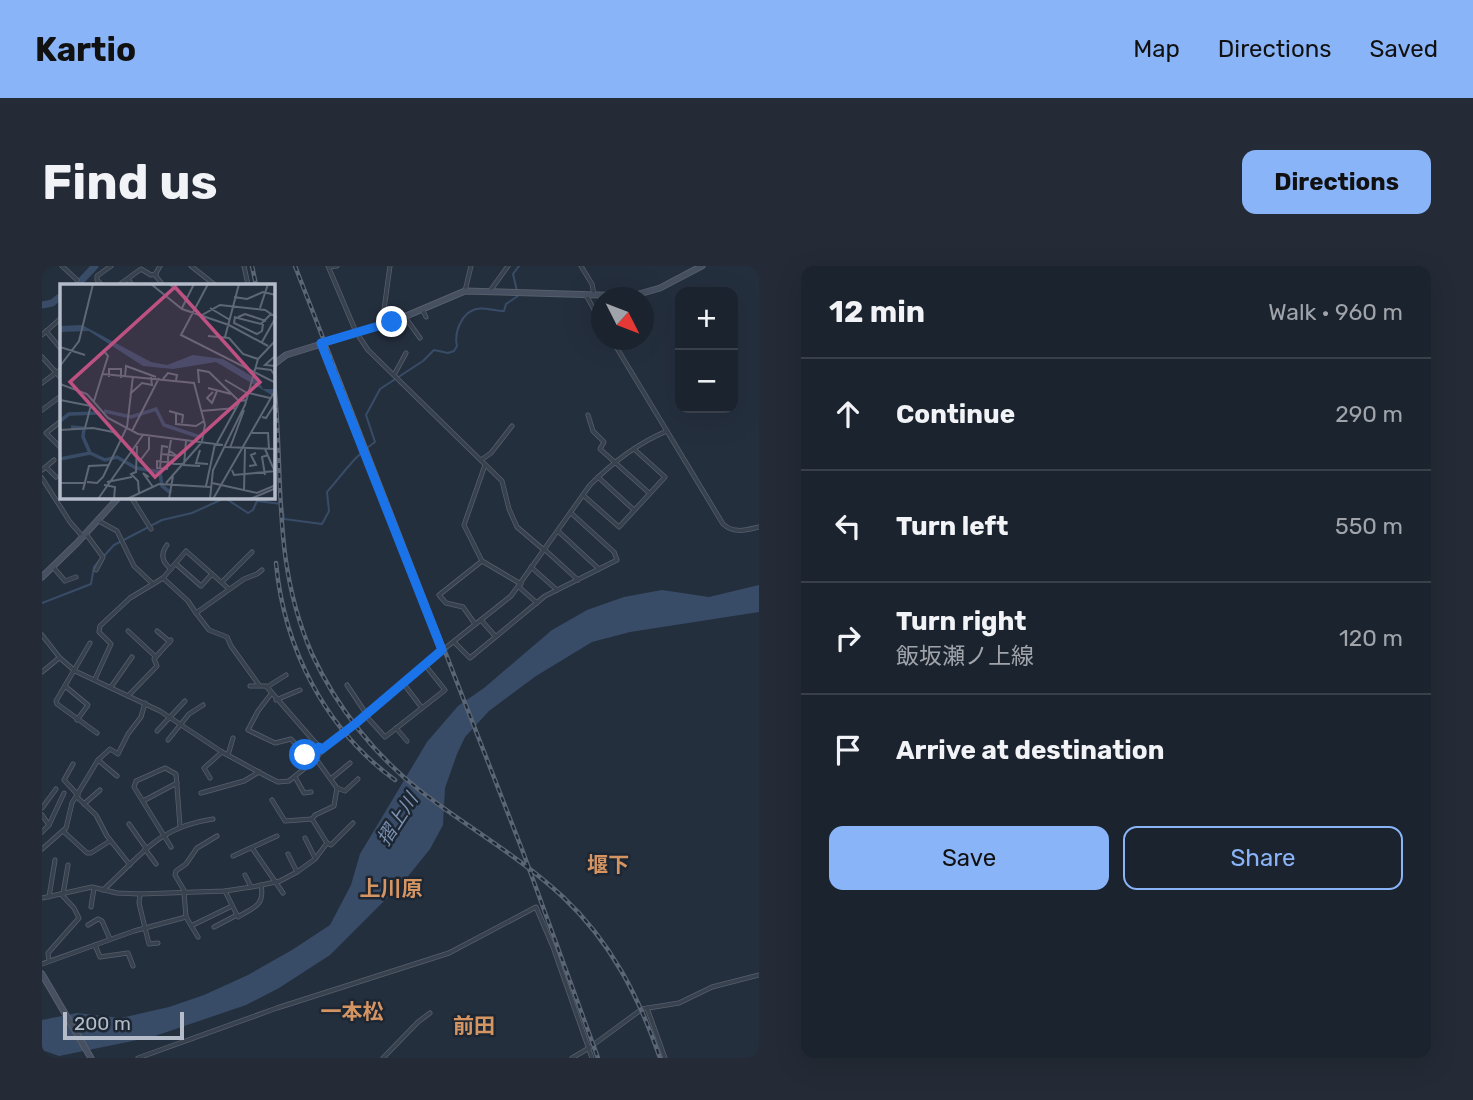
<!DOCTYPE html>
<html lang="en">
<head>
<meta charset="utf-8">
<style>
  :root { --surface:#1b232e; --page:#242b36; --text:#f1f3f6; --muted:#a0a4aa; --line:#39404a; --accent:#8ab4f8 }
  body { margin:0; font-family:Rubik,"Noto Sans JP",sans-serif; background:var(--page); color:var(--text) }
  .controls { position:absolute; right:21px; top:21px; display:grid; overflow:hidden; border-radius:14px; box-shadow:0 7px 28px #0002 }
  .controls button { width:63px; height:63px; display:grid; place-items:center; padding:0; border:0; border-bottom:2px solid var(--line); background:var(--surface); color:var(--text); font:35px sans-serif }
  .compass { position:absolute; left:549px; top:21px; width:63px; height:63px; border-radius:50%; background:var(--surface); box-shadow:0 7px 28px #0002; rotate:132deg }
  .scale { position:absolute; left:21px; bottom:18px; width:121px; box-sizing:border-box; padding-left:7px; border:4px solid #b4bcc9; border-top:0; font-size:19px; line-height:24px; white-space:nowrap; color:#b4bcc9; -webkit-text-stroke:5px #1d2633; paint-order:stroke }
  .stop { position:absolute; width:21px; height:21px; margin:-16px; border:5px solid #1a73e8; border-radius:50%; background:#fff }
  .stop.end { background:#1a73e8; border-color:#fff; box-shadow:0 2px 7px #0008 }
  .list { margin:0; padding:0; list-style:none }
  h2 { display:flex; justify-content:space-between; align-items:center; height:91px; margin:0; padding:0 28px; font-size:30px }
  h2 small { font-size:23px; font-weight:400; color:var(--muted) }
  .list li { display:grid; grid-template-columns:46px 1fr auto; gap:21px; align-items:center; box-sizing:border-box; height:112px; padding:0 28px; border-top:2px solid var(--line) }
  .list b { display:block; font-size:26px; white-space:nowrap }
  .list p { margin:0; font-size:23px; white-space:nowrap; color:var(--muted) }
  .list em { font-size:23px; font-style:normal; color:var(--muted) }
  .actions { display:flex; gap:14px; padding:21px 28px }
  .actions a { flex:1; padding:16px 0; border:2px solid var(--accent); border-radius:14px; text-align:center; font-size:24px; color:var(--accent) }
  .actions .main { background:var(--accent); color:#111 }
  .icon { flex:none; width:38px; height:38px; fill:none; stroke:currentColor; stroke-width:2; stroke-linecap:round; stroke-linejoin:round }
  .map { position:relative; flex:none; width:717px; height:792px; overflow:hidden; border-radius:14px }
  header { display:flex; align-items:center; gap:42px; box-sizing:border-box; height:98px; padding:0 35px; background:var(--accent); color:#111 }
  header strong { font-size:33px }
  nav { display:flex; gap:38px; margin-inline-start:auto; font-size:24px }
  .intro { display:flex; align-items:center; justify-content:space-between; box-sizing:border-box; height:168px; padding:0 42px }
  h1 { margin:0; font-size:49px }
  .button { padding:18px 32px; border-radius:14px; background:var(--accent); color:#111; font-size:24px; font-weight:700 }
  main { display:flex; gap:42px; padding:0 42px }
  aside { flex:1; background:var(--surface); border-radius:14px; box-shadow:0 7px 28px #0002 }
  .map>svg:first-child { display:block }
</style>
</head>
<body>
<header>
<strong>Kartio</strong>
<nav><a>Map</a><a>Directions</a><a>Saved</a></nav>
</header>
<div class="intro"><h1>Find us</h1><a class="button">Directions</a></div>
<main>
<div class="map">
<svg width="717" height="792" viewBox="0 0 717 792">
  <rect width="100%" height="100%" fill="#242f3e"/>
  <path fill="#394c67" d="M717,319V346L588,366L550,376L494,410L447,445L423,471L415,488L403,522L401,559L388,583L363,614L288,689L237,722L204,739L110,771L17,790L0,784V754L35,747L79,752L127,741L162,729L206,709L250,684L288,659L309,619L318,588L385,476L416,440L442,422L510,364L545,344L582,331L620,324L667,331Z"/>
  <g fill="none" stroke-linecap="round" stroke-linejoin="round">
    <g stroke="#394c67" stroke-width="2">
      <path d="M475,25L471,8L477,0"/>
      <path d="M61,291L72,279L120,254L150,247L183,232L206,247L211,244L215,235L240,238L242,253L280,258L287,245L285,226C301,208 313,189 333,176L324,149L338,123L381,95L392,84L406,87L412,85L415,80C412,67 419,47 434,43C442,41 453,45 462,45L464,38L476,30"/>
      <path d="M0,337L49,318L52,301L57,295"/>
    </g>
    <g stroke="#394c67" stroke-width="7">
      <path d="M35,19L53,0"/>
      <path d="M0,39L10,37L19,30"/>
    </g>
    <g stroke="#565f6c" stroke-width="5">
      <g id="minor">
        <path d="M20,0L35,14"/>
        <path d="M118,0L113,9L121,19"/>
        <path d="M149,0L173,19"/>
        <path d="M202,0L206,19"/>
        <path d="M286,0L314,66L326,84L460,215L467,243L475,261L502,284"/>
        <path d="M539,0L550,18L552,29"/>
        <path d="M287,1L295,0"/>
        <path d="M86,13L90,19"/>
        <path d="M60,19L55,14V10L69,0"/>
        <path d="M77,19L99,3L109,9L114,8"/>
        <path d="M423,25L429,0"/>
        <path d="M448,25L466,0"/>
        <path d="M544,29L559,56"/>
        <path d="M380,43L384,51"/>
        <path d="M363,51L378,72"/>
        <path d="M340,58L348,0"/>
        <path d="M4,65L19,83"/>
        <path d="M0,69L19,52"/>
        <path d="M570,74L681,258C692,268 704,264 717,261"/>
        <path d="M279,77L400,384"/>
        <path d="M0,91L19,112"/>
        <path d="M352,109L364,87"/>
        <path d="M0,117L19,103"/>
        <path d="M0,144L19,130"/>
        <path d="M546,149L551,165L562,176L558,183L606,226"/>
        <path d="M19,155L4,167L19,182"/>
        <path d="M439,194L449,187L470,160"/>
        <path d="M4,201L14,211"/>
        <path d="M0,204L12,194"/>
        <path d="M556,211L592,244"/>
        <path d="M0,212L28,256L41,271"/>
        <path d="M541,229L577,261L623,211L592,183"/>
        <path d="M89,231L109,263"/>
        <path d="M55,254L75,265L92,300L111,318"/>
        <path d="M517,266L557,303"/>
        <path d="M44,268L61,291L54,304"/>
        <path d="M125,279C118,288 120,296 129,303"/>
        <path d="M502,283L536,314"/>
        <path d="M440,295L479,318"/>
        <path d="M134,298L159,320L170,308"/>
        <path d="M11,301L23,315L34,311"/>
        <path d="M489,301L515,324"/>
        <path d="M121,312L146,335L154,347L202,313L215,308L220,304"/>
        <path d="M180,316L210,286"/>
        <path d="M477,321L495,337"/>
        <path d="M154,347L167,364L185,371L189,380L217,419"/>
        <path d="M439,354L453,370"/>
        <path d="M433,358L421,341L404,337L397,329L440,295L422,259L443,199"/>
        <path d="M86,365L114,391"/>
        <path d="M115,365L128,376"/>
        <path d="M0,369L18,392L33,405L118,445L180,486L224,510L236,516L247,515L274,493L282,481L313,459L387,395L469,330L548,219C570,197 596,177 625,165"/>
        <path d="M412,376L428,392L503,330L575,294L572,286L529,247"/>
        <path d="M48,377L14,435L15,438L55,467"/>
        <path d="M0,406L17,392"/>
        <path d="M53,413L69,378L57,366L58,360L88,332L121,312L144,285L187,323"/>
        <path d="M361,417L380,442"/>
        <path d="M305,419L325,449"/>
        <path d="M23,420L46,439L35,454"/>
        <path d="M208,420H224L278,482"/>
        <path d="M69,421L90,391"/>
        <path d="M225,421L244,409"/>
        <path d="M229,428L216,445L206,464L233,477L249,473L263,489L269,488L277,481"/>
        <path d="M86,430L115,400L112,393L129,374"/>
        <path d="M234,434L258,424"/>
        <path d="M324,450L343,471L403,424L383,399"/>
        <path d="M354,462L365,475"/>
        <path d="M115,465L143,435"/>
        <path d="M126,474L147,448L161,439"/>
        <path d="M186,489L191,472"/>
        <path d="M56,494L75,510"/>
        <path d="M31,498L22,514L36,529"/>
        <path d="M253,511L262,527L269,526"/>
        <path d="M168,512L162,502L180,486"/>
        <path d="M290,512L308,497"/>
        <path d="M295,522L303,525L316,513"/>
        <path d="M159,527L202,515L217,506"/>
        <path d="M35,531L54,549L65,570L88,599"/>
        <path d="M101,535L135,517"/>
        <path d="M42,538L58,524"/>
        <path d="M0,542L14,523"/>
        <path d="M0,549L7,559"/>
        <path d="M270,553L273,549L292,540L295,522L274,493"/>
        <path d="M87,558L104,582"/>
        <path d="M21,565L45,587H49L68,575"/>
        <path d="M0,566L7,559L22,527"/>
        <path d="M263,572L273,592"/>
        <path d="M285,577L289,579L311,557"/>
        <path d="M129,581L92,521L94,515L123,502L134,508L138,560"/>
        <path d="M210,582L241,627"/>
        <path d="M0,583L24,562L30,537L56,494L68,483L76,488L86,468L99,451L103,437"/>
        <path d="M103,583L114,598"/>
        <path d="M246,588L255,606"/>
        <path d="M191,590L235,570"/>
        <path d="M203,609L209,621"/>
        <path d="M61,624C100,589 115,561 171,553"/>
        <path d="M183,625L196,651C212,641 223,640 219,619"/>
        <path d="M143,626L133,609L134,605L144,598L155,582L175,570"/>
        <path d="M142,627L144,651L156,671"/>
        <path d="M21,628L26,599"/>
        <path d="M98,628L97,637L103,662"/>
        <path d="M7,631L13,594"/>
        <path d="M0,632L50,621L75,627L98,628L183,625L215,620L238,615L255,606L273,593L285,577L270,553L243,555L230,534"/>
        <path d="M49,641L52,622"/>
        <path d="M46,659L56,653L60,655L68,673"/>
        <path d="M151,659L190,640"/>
        <path d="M172,661L195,649"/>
        <path d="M103,662L107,678L116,677"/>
        <path d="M53,679L58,691L86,687L91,700"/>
        <path d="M7,695L6,687L37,652L32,642L19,628"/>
        <path d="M0,698L92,665L144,651"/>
        <path d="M605,742L623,792"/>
        <path d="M96,792L235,742L407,687L494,641L511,681L550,792"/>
        <path d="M341,792L376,756L388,747"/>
        <path d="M530,792L547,782L600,743L637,737L670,721L717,709"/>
      </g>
    </g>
    <g stroke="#565f6c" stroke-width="7">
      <g id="secondary">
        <path d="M231,99L244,89L350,56L423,25L590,30L618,22L660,0"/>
        <path d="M0,311L35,277L77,231"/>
        <path d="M0,708L49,792"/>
      </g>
    </g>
    <use href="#minor" stroke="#38414e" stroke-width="3.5"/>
    <use href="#secondary" stroke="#465061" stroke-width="5"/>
    <g stroke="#5a6575" stroke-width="4.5">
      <g id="rail">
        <path d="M210,0L214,19"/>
        <path d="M253,0L481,586L556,792"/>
        <path d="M231,107C243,206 228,292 270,388C295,442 334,491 381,527C427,562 478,591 521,631C569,676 597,731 618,792"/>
        <path d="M234,297C242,382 283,463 353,514"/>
      </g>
    </g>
    <use href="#rail" stroke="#1d2633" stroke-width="2" stroke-dasharray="5" stroke-linecap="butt"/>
  </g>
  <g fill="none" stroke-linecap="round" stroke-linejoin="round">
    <path stroke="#1a73e8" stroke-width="9" d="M263,489L269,488L277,481L279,484L313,458L400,384L279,77L350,56"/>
  </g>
  <g text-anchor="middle" stroke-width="5" stroke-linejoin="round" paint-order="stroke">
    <g font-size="19" font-style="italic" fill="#7c92b1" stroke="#1d2633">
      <text transform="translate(355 553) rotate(-57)" y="7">摺上川</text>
    </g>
    <g font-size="21" font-weight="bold" fill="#d59563" stroke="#1d2633">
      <text x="566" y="606">堰下</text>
      <text x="349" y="630">上川原</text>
      <text x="310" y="753">一本松</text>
      <text x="432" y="767">前田</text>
    </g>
  </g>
  <g transform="translate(18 18)">
    <rect width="215" height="215" fill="#242f3e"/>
    <path d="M22,41L91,78L107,81L133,71L163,75L198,96L203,105H215V113L156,78L113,85L83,82L29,47L0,48V42Z" fill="#394c67"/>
    <path fill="none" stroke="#394c67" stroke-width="3.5" d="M44,127L71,133L96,125L104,141L140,153M0,137L9,130L40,129M11,143L24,144L23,153L30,169M0,175L30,169L45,176L57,173L76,184L100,188L102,202L111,209"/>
    <path fill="none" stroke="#5e6776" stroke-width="2" d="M91,0L122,25L169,41L208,62M109,0L127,14M148,0L121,51L216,99M174,13L187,15L203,8L216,11M122,24L134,0M150,24L170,36M200,24L208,0M142,31L160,21L205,26L216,33L202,58M174,33L201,40L211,30M175,33L174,39L197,50L202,47L203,40M178,33L185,30L206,37M148,52L169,54L183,70L198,75M165,53L179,0M0,63L25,71M216,71L205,81L216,82M0,82L19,57L33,0M196,84L211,86L216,93M43,90L134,99L145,141L142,157M49,93V85H61V94M65,93L66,82L96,93M103,95L108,89L117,91L116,96M165,96L187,109M139,99L138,86L149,88L180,118M0,100L27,110L48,134L78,150L163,161M148,104L171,110M153,108L147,114L152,119L157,107M189,109L210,114M70,110L82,99L92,101L91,93M0,116L31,122M34,117L48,72L43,66M109,127L123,131L122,139M141,127L176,124M116,130V140L136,142L144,137M202,133L206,134L216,118M25,144L31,121M0,146L33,144L53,148L60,154M72,147L99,94M192,149H208L209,165M111,156L108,173V178L107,185L97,184V177L106,178H108L114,180H123L124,181M126,157L124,181L140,182M157,159L180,117L187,116M77,162L76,188L71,190L78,197L79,209M165,163L216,165M170,164L184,126M205,165L215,188M140,166L136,179L148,180M102,170L117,172L110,167M79,178L89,165V151M189,182L196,181L191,171L196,169M100,184L102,162L108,163M172,186L174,191L216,187M205,191L202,173L208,171M89,193L83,189L93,203M27,198L37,199L43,193L67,143L73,92M47,198L72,193M0,199H26M106,199L142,158M152,199L197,209L216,201M44,201L55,203L54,215M146,202L155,160M23,206L29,182L49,181M184,207L185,164M38,215L83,151M67,215L99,200L151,203M109,215L113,192M150,215L153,186L185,121L198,75L216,56M153,215L216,105M190,215L216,204"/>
    <path fill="#bd5182" fill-opacity="0.15" stroke="#bd5182" stroke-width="3.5" d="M115,3L200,98L95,193L10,98Z"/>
    <rect width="215" height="215" fill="none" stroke="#b4bcc9" stroke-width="3.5"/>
  </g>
</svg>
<div class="controls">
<button>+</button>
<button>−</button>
</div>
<svg class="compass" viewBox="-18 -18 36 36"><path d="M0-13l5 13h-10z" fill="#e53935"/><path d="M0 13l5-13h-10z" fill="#a0a4aa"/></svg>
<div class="scale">200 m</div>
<div class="stop" style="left:263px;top:489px"></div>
<div class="stop end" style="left:350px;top:56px"></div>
</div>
<aside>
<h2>12 min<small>Walk · 960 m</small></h2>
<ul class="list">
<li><svg class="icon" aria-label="ahead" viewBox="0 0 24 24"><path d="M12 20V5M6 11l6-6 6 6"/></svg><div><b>Continue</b></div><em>290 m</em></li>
<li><svg class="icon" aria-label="left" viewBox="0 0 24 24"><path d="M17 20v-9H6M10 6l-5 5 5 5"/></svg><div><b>Turn left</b></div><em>550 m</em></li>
<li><svg class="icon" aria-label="right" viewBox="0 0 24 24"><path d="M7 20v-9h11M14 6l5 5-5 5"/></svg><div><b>Turn right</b><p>飯坂瀬ノ上線</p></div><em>120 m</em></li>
<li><svg class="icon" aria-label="arrive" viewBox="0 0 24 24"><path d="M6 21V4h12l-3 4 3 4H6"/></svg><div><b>Arrive at destination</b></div></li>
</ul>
<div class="actions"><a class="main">Save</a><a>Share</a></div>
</aside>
</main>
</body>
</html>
